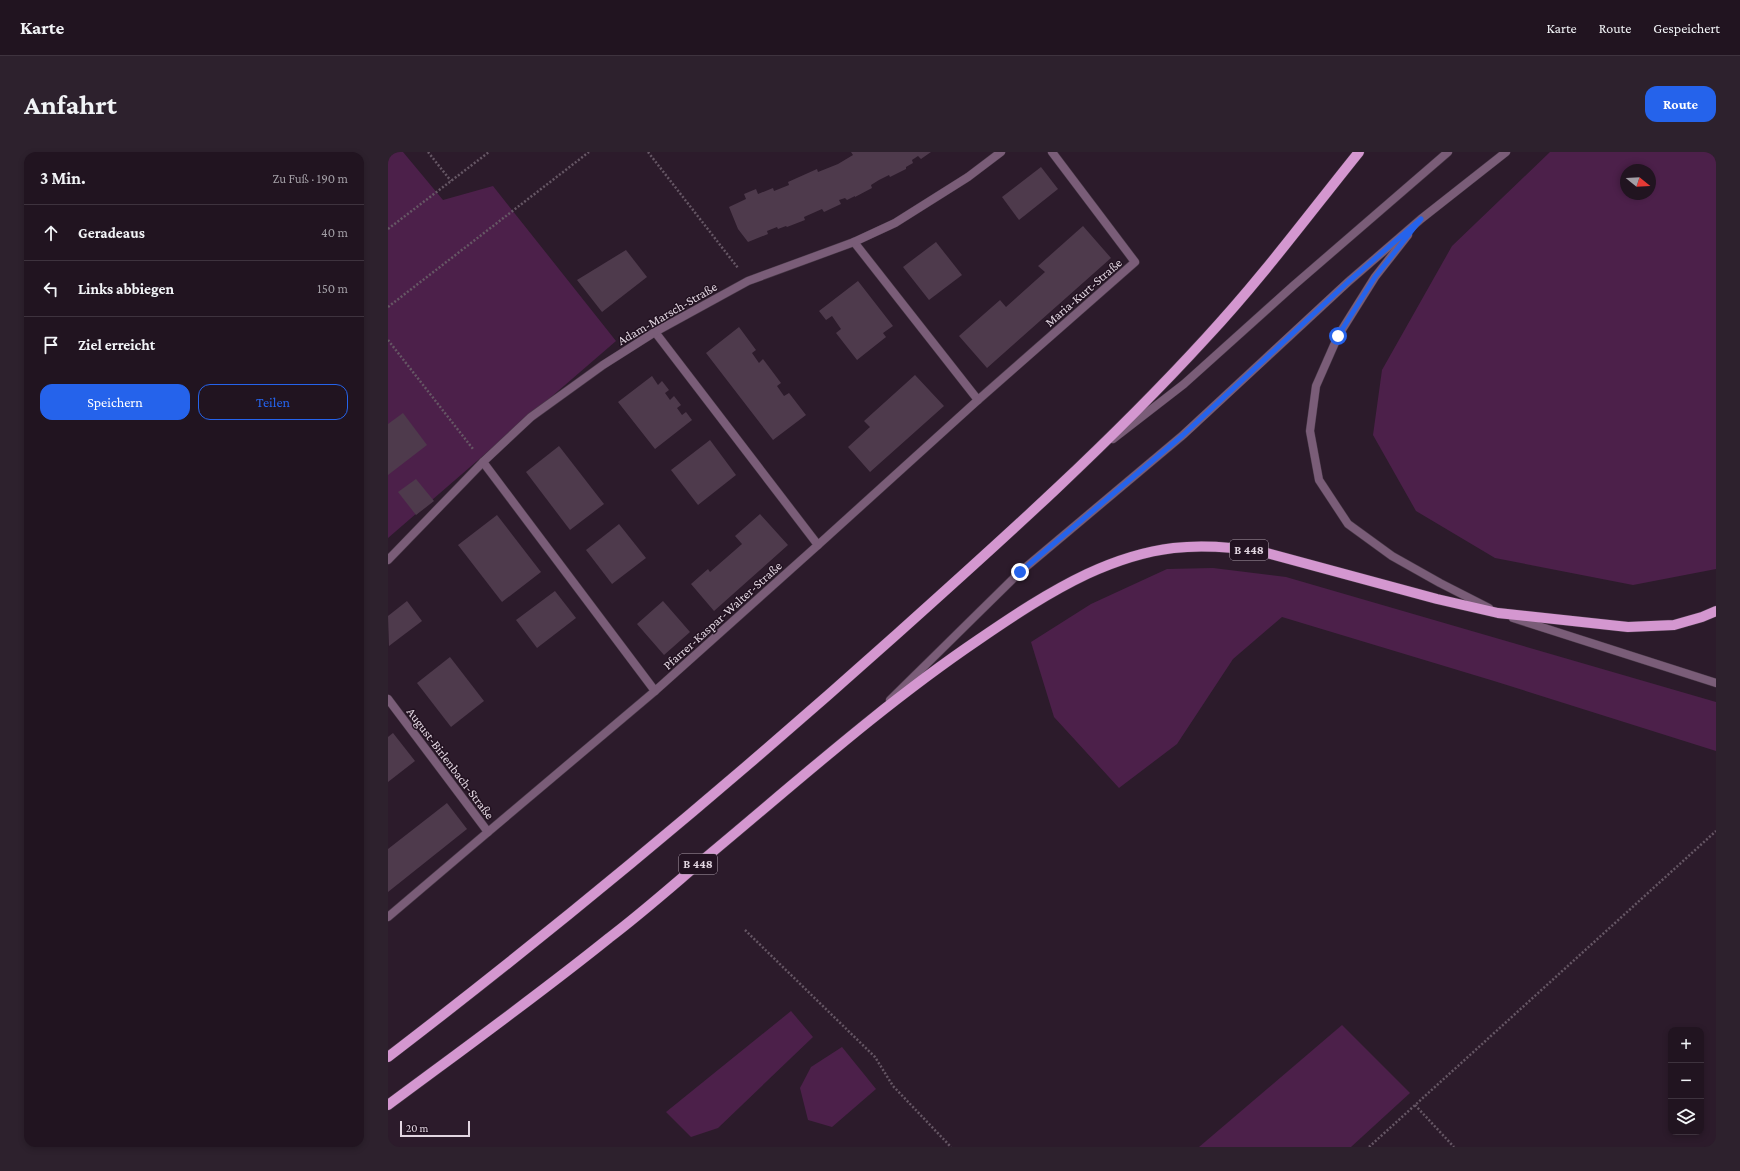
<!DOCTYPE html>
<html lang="de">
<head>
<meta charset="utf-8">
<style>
  :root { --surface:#211420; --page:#2d212d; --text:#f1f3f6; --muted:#a29ea5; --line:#3e333e; --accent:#2563eb }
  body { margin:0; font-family:"Crimson Pro",serif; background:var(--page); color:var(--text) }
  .controls { position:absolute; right:12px; bottom:12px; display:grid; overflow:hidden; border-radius:8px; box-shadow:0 2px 6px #0003 }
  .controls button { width:36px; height:36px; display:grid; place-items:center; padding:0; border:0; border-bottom:1px solid var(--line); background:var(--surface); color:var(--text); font:20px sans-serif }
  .compass { position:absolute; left:1232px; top:12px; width:36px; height:36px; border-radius:50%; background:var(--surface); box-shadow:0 2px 6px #0003; rotate:108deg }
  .scale { position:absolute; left:12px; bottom:10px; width:70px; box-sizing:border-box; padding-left:4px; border:2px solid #e2d6e1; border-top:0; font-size:11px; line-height:14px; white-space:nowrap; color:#e2d6e1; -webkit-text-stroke:3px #221221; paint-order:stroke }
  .stop { position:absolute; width:12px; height:12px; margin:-9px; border:3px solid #2563eb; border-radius:50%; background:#fff }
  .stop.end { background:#2563eb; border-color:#fff; box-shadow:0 1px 4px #0008 }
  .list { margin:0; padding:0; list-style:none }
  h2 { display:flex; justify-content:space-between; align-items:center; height:52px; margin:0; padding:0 16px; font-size:17px }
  h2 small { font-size:13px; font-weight:400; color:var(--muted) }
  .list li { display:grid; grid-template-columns:26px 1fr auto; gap:12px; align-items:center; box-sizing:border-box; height:56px; padding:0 16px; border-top:1px solid var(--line) }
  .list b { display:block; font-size:15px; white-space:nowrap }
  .list em { font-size:13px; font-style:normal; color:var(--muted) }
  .actions { display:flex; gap:8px; padding:12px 16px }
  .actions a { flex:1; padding:9px 0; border:1px solid var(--accent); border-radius:12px; text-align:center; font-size:14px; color:var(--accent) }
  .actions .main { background:var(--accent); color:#fff }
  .icon { flex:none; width:22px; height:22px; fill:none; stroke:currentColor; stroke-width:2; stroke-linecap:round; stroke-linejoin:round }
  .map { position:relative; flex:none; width:1328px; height:995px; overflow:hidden; border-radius:12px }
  header { display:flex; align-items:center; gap:24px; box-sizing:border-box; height:56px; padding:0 20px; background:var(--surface); border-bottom:1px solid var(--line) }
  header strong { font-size:19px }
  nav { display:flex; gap:22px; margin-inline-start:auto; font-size:14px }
  .intro { display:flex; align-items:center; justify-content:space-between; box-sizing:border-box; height:96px; padding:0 24px }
  h1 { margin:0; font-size:28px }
  .button { padding:10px 18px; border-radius:12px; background:var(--accent); color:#fff; font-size:14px; font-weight:700 }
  main { display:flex; gap:24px; padding:0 24px }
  aside { flex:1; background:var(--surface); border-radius:12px; box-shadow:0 2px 6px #0003 }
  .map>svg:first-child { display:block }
</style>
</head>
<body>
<header>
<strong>Karte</strong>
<nav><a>Karte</a><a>Route</a><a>Gespeichert</a></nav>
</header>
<div class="intro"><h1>Anfahrt</h1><a class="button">Route</a></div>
<main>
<aside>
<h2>3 Min.<small>Zu Fuß · 190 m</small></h2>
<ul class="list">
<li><svg class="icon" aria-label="ahead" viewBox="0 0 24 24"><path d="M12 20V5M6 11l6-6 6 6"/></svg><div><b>Geradeaus</b></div><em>40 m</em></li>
<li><svg class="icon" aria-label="left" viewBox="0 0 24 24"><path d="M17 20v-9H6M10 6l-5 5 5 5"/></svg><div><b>Links abbiegen</b></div><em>150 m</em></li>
<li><svg class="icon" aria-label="arrive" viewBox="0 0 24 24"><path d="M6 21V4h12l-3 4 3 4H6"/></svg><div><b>Ziel erreicht</b></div></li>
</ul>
<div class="actions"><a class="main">Speichern</a><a>Teilen</a></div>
</aside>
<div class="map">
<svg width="1328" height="995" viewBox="0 0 1328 995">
  <rect width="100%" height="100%" fill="#2c1b2b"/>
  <g fill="#4c204a" fill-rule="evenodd">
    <path d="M0,0H15L55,48L105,34L228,189L0,386Z"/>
    <path d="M1162,0H1328V417L1245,433L1107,406L1028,359L985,283L994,218L1064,94ZM1238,18H1262V42H1238Z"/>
    <path d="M825,416L898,425L1328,550V599L1106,529L894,465L845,507L789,592L731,636L666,565L643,490L703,452L779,417Z"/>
    <path d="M403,859L425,885L330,976L303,985L278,960Z"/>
    <path d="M954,873L1022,941L963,995H811Z"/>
    <path d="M454,895L488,937L444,975L420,968L412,936L423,915Z"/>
  </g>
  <g fill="#4e3a4c">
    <path d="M463,0H543L533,7L530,4L524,8L525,11L518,15V17L502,25L501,23L491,28L483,33L484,36L467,45V44L459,48L457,46L451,48L453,52L436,60L434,57L416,65L417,68L399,75L398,74L390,77L389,75L379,79L380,82L360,90L350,77L341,55L358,47L356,42L368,37L370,42L385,36L386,39L401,33L400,30L429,17L430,20L450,12L465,3Z"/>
    <path d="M653,15L670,37L631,68L614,45Z"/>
    <path d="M695,74L723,106L599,216L571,184L612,148L618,155L657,120L650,114Z"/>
    <path d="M548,90L574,123L541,148L515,115Z"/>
    <path d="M238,98L259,125L214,160L189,128Z"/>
    <path d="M470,129L505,174L495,181L498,185L469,208L448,181L453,177L444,164L438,168L431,159Z"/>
    <path d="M351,175L368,198L364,201L371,211L375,207L393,231L389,234L396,244L401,241L418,263L385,288L318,201Z"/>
    <path d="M527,223L556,254L482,320L460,295L482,275L476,269Z"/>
    <path d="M264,224L270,233L274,229L281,238L277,241L282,248L286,244L293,253L289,256L294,263L298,260L304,268L267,297L230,250Z"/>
    <path d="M15,261L39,293L0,323V272Z"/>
    <path d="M322,288L348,323L310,353L283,318Z"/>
    <path d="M171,294L216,352L182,378L138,320Z"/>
    <path d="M28,327L46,349L28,363L10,340Z"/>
    <path d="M372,362L400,393L326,459L303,432L320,417L322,420L354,392L347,384Z"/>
    <path d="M109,363L153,420L114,450L70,393Z"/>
    <path d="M231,372L258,406L224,432L198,398Z"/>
    <path d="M167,439L188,466L149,496L128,468Z"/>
    <path d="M19,449L34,469L1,494L0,464Z"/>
    <path d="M275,449L302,480L276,503L249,472Z"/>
    <path d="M62,505L96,549L63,575L29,531Z"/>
    <path d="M5,581L27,609L0,630V585Z"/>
    <path d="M59,651L79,677L0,740V697Z"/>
  </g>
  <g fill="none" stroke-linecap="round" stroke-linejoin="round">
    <g stroke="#493948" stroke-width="9">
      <g id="service">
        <path d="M1020,83L987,125L950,184L928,234L922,279L931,328L960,372L1004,404L1052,431L1101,456"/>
        <path d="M725,287L796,232L905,134L1060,0"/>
        <path d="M1125,466L1328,531"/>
        <path d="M502,548L632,420L795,283L960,130L1033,67L1118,0"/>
        <path d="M100,680L267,539"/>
      </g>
    </g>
    <g stroke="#493948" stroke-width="9">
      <g id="minor">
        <path d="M466,90L590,248L747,110L664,0"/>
        <path d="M95,310L267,539L430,393L267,180"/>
        <path d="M430,393L590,248"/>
        <path d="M0,408L95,310L143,265L215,213L267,180L360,129L466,90L507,71L580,25L613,0"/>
        <path d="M0,547L100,680L0,765"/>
      </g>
    </g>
    <g stroke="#493948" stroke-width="11">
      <g id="primary">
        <path d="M0,905C175,771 345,629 509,482C615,387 722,291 818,186C873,127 921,62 971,0"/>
        <path d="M0,953C74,898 149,844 221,786C258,758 292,727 328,697C413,626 497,551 590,488C625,464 661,440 699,422C762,393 808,389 875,400L1049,447L1110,461L1240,475L1286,473L1314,465L1328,459"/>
      </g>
    </g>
    <g stroke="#665765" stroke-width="2.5" stroke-dasharray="2 2" stroke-linecap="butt">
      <path d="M40,0L63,29"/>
      <path d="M260,0L350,116"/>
      <path d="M0,77L101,0"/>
      <path d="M0,155L201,0"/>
      <path d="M0,188L85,297"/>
      <path d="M357,778L487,905L505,934L563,995"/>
      <path d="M1027,953L1066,995"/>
      <path d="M981,995L1328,679"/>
    </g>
    <use href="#service" stroke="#7a5d78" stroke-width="8"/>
    <use href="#minor" stroke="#7a5d78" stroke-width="8"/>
    <use href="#primary" stroke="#d497d0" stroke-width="10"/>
  </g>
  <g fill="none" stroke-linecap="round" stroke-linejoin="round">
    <path stroke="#2563eb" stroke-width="5" d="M632,420L795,283L960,130L1033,67L987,125L950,184"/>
  </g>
  <g text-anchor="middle" stroke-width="3" stroke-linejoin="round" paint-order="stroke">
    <g fill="#221221" stroke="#a89ba7" stroke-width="1">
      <rect x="842" y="388" width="38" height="20" rx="3"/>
      <rect x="291" y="702" width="38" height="20" rx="3"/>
    </g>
    <g font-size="12" font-weight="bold" fill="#e2d6e1">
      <text x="861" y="402">B 448</text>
      <text x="310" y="716">B 448</text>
    </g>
    <g font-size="13" fill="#e2d6e1" stroke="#221221">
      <text transform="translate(695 140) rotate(-41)" y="5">Maria-Kurt-Straße</text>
      <text transform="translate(279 161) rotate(-30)" y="5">Adam-Marsch-Straße</text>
      <text transform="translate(334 463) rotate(-42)" y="5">Pfarrer-Kaspar-Walter-Straße</text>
      <text transform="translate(63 611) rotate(53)" y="5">August-Birlenbach-Straße</text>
    </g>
  </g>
</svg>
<div class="controls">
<button>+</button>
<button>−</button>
<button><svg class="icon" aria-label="layers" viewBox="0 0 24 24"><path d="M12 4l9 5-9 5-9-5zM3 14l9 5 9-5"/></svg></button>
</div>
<svg class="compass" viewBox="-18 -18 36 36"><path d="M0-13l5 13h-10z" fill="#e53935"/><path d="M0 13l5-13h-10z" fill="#a29ea5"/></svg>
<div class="scale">20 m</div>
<div class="stop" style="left:950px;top:184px"></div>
<div class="stop end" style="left:632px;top:420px"></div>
</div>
</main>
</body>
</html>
